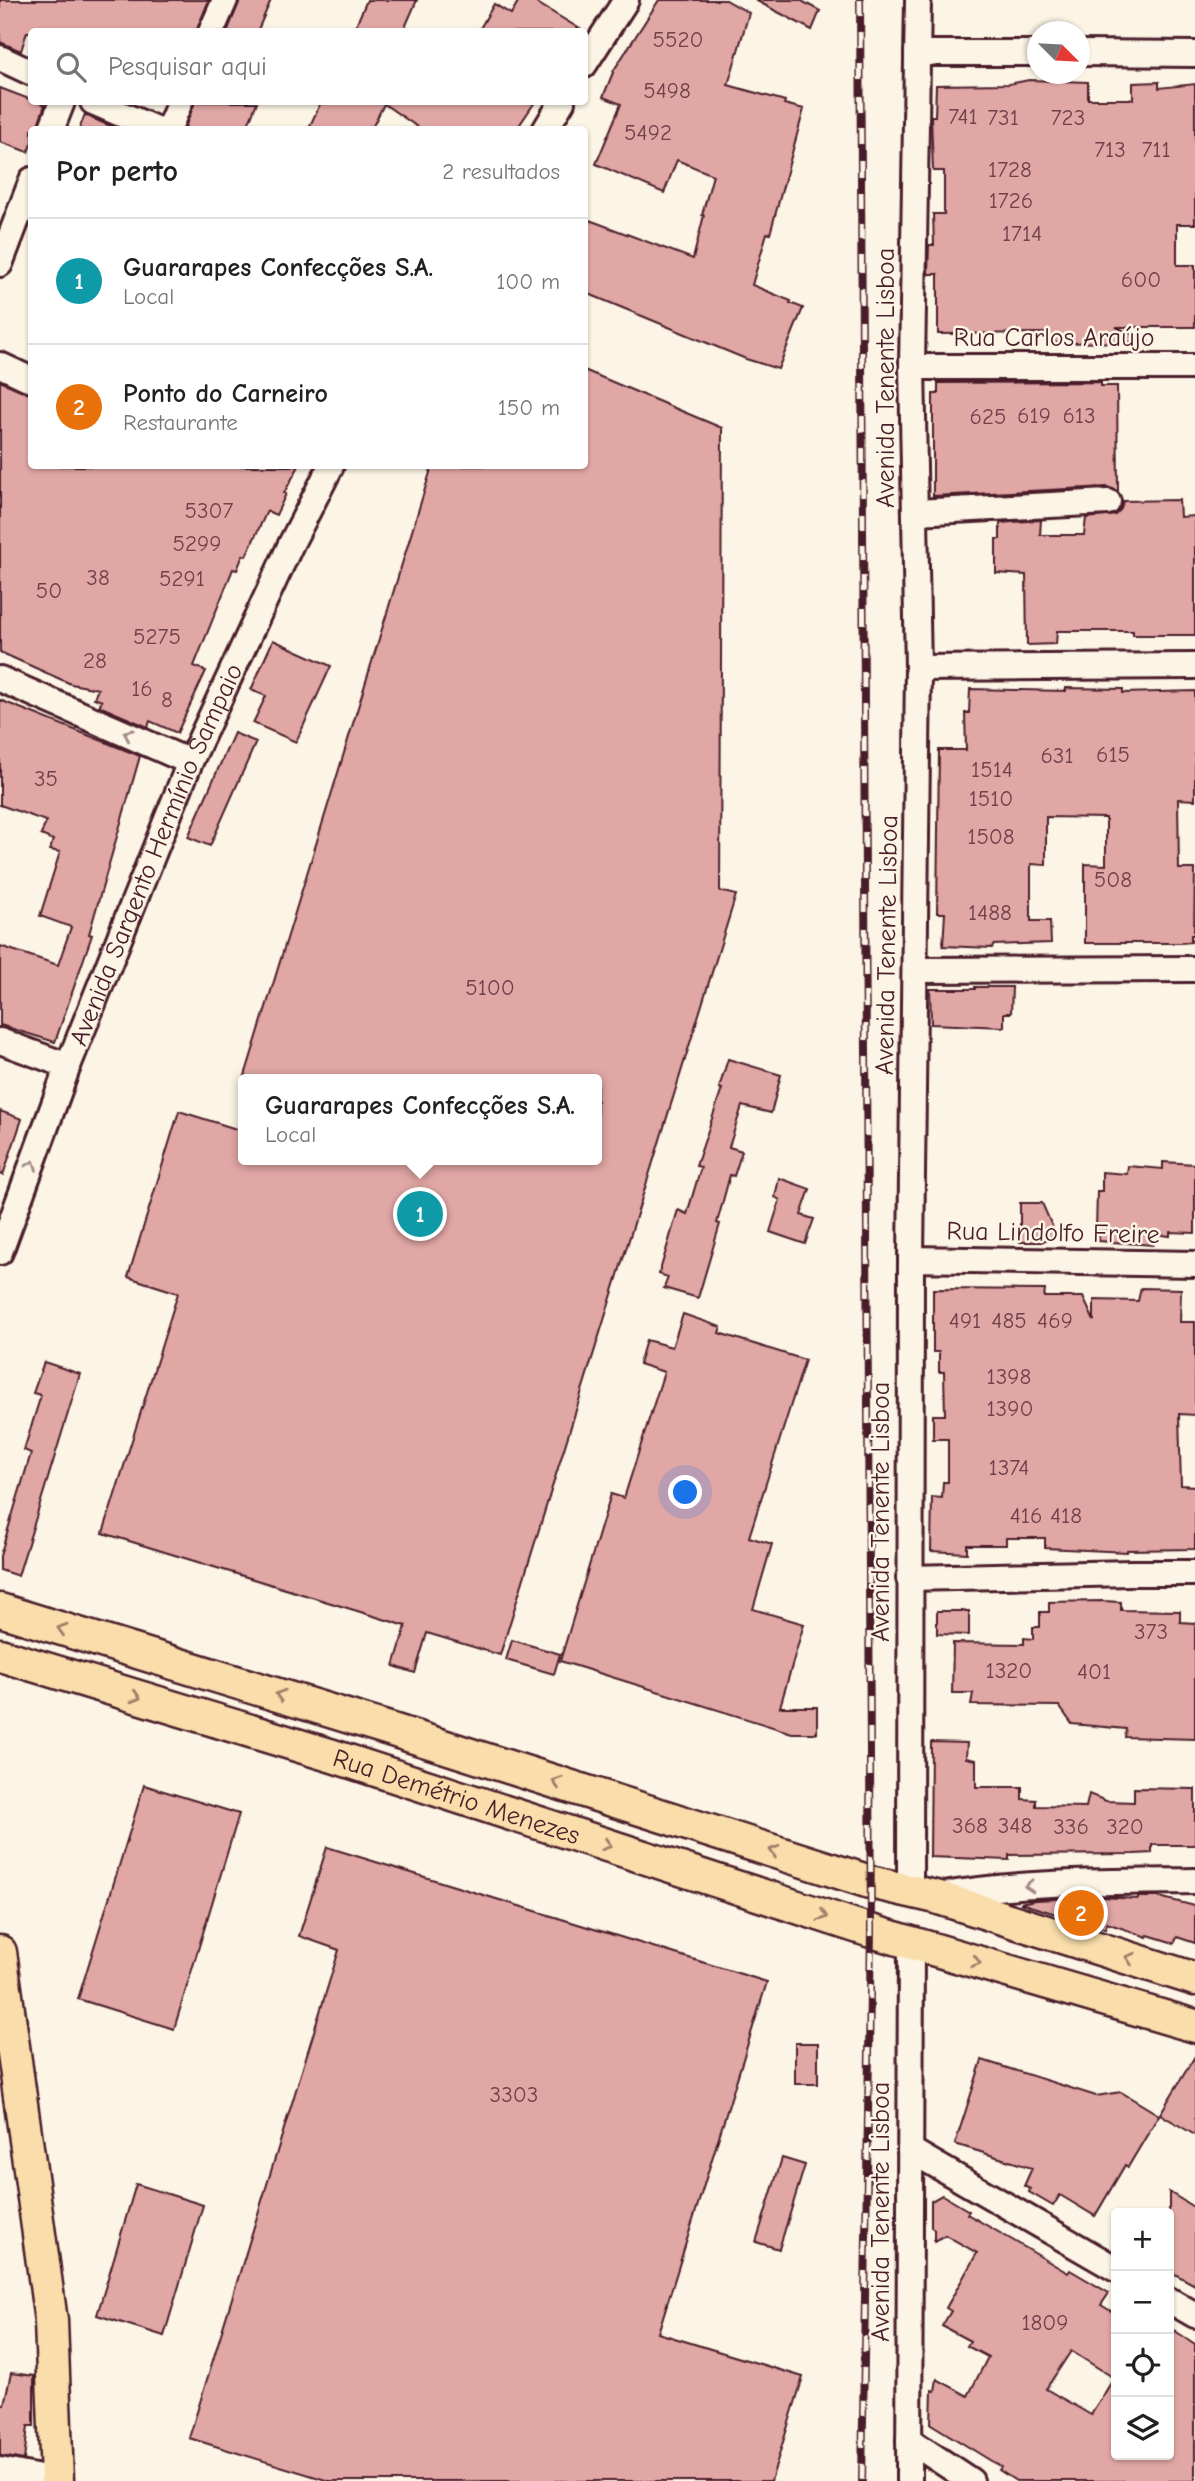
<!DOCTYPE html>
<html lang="pt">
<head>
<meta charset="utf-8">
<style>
  :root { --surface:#fff; --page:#f6f6f6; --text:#202124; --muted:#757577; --line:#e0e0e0; --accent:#d1495b }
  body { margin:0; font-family:"Comic Neue",sans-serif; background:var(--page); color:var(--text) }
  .controls { position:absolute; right:21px; bottom:21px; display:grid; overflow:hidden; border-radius:7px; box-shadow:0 2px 5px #0004 }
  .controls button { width:63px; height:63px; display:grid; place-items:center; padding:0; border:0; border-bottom:2px solid var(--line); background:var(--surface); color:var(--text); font:35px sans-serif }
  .compass { position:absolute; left:1027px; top:21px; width:63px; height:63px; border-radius:50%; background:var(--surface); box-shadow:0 2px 5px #0004; rotate:114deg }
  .you { position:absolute; left:686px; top:1493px; width:24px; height:24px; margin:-18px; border:5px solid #fff; border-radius:50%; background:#1a73e8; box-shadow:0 0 0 10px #1a73e833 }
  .badge { display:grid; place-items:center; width:46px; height:46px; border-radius:50%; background:var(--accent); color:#fff; font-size:23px; font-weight:700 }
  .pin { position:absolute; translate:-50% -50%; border:4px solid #fff; box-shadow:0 2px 7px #0006 }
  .popup { position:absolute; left:238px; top:1074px; width:364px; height:91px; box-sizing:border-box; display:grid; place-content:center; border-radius:7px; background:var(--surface); filter:drop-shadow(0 2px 5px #0005); font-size:23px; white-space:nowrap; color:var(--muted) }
  .popup b { font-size:26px; color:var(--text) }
  .popup::after { content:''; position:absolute; left:50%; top:100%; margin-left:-14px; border:14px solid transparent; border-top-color:var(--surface) }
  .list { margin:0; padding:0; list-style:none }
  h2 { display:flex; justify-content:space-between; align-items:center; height:91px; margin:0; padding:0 28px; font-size:30px }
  h2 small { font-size:23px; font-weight:400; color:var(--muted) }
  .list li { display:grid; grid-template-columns:46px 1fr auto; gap:21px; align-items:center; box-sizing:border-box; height:126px; padding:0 28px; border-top:2px solid var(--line) }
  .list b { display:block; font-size:26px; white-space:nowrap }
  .list p { margin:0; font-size:23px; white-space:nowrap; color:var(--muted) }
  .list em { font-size:23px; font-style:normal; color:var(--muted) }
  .icon { flex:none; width:38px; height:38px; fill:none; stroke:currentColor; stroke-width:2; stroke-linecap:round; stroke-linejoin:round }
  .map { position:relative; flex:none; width:1195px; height:2481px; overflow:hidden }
  .search { position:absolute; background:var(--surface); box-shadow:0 2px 5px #0004; left:28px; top:28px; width:560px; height:77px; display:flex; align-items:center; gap:18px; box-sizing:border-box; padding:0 24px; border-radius:7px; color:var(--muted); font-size:26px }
  .panel { position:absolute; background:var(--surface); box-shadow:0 2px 5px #0004; left:28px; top:126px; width:560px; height:343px; border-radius:7px }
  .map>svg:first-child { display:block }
</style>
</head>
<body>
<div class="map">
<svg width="1195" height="2481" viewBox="0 0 1195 2481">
  <rect width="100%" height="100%" fill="#fcf5e5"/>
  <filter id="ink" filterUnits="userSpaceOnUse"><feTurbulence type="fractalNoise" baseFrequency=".0143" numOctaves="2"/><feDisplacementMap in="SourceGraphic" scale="14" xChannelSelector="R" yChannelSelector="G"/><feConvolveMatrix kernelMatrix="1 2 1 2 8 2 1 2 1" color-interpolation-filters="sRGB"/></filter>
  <g filter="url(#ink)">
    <g fill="#e1a7a5" stroke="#4a1f2b" stroke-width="2" fill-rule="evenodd">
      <path d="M0,0H209L196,32H27L21,51L0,42Z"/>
      <path d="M240,0H271L257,32H227Z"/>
      <path d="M367,0H417L403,32H353Z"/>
      <path d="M519,0H532L585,32H478L494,4L511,14Z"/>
      <path d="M659,0H726L749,13L728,85L785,101L784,104L804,109L770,234L767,233L752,285L791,301L790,303L803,308L778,369L746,359L584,292V218L693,259L704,215H702L713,175L677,160L664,193L596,164L621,104L603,97L614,70Z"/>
      <path d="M755,0H800L820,11L812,30Z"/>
      <path d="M1029,80L1088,82V99H1133V83L1159,82V88L1195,84V224H1177V265H1195V327H1116L1149,342L1049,343V333L938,334V274H928L929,245H934L933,214H944V171H933L931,116H935L936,85L1009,84Z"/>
      <path d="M0,88L45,105L36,130H32V142L28,152L0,142Z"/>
      <path d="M195,102H257L246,130H184Z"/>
      <path d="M321,102H535L516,130H422L384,104L371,130H308Z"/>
      <path d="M85,114L87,116L119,130H79Z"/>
      <path d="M584,370L722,428L720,891L736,895L500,1655L427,1633L415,1673L394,1666L406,1626L103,1533L178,1293L128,1277L179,1111L243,1131V1160H597V1079H244L432,466H584Z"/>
      <path d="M0,381L32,395V466H299L284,493L286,494L276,515L267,511L246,556L243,555L237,570L233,569L194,666L206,671L177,733L150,721L148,727L99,706L102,701L94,698L98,689L71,684L0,652Z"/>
      <path d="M1101,382V386H1117L1118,492L1107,487L933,496V394H938V383Z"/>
      <path d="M1179,500L1180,517L1195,516V635H1133V631H1057L1056,644L1027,645L1026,575L996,573V539H1000V523L1041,520L1040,535H1084L1086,518L1115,515L1121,509L1123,501Z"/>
      <path d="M273,640L331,666L296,742L253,723L266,696L251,690Z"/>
      <path d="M1066,688L1123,689V693L1195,691V800L1178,799L1179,869H1195L1194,935H1191V942L1180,943H1085V864L1106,865V818L1046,817V865L1031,864V921H1050L1051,943L993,945L992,948L943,946L945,913H937L939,750H966L965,713H969L970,689L1066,691Z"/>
      <path d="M0,700L140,756L89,934L92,935L55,1042L0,1025V946L58,965L71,927L40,916L60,852L50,850L53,840L41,835L46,821L0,805Z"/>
      <path d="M234,733L256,742L210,846L188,837Z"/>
      <path d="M975,987H1012L1011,1013H1004V1027L931,1024L930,989H975Z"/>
      <path d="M728,1059L781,1075L771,1113L742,1106L729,1147L742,1151L734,1176L730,1175L717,1223L720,1224L698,1298L664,1288L668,1277L659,1274L678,1210L687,1214L701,1167L696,1166L722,1089L719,1088Z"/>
      <path d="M0,1111L22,1119L3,1175L0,1174Z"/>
      <path d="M1163,1162L1195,1164V1233L1170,1232V1236L1155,1234L1153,1245L1099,1241V1232L1096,1231L1097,1191H1102V1172L1127,1174L1128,1166L1163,1169Z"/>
      <path d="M779,1178L810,1189L801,1215L814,1219L805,1244L770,1232L780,1200L775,1197Z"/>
      <path d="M1020,1203H1042L1056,1235L1041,1242H1020Z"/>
      <path d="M1141,1288L1181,1289L1180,1322H1195V1415L1179,1414L1181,1485L1195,1486V1549L1127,1550V1552L1045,1548V1538H1006V1545H967V1553L931,1551L932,1497L942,1498L943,1482H948V1439H933V1415H945L944,1372H939V1352H933V1289L1045,1290L1044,1297H1083L1094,1321V1300L1138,1301Z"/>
      <path d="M683,1314L721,1327L719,1333L805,1360L749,1537L772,1544L753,1609L804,1624L780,1707H817V1733H792L560,1661L611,1494L624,1498L664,1372L639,1364L646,1340L672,1347Z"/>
      <path d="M44,1362L80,1374L18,1576L0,1570V1556L31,1453L24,1450L41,1395L33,1393Z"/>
      <path d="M1102,1601L1121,1602V1610L1180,1611V1622L1195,1623V1739L1125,1737L1126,1729L1072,1724L1059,1706L971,1705L973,1693H952L953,1643L1024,1644V1638L1033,1639V1627H1040V1612H1049V1602Z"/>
      <path d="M937,1611H969V1635L937,1634Z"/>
      <path d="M512,1640L560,1654L554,1674L506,1660Z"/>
      <path d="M931,1742L967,1743L966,1758L976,1760V1787H1022V1799L1036,1800V1806L1086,1807L1089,1794L1106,1801L1134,1802V1788L1195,1789V1845H1152V1853L1134,1854L1009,1855V1860L930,1857Z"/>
      <path d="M144,1785L239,1814L174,2029L78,1999Z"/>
      <path d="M327,1847L767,1982L658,2333L803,2377L771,2481H329L189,2438L339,1950L299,1936Z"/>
      <path d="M1100,1897L1138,1899V1897H1159L1195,1906V1943L1177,1937L1174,1943L1148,1935L1147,1937L1107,1923L1105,1929L1020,1903L1035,1900Z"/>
      <rect x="795" y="2043" width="23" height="41"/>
      <path d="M1195,2056V2135L1160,2114Z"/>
      <path d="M982,2060L1096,2096L1121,2092L1159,2115L1128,2167L1125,2165L1095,2216L1060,2195L1053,2206L1029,2192L1030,2189L1024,2186L1032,2168L955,2144Z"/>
      <path d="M782,2158L805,2165L779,2249L756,2242Z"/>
      <path d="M136,2184L203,2205L164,2336L97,2315Z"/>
      <path d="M1169,2192L1195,2208V2285L1169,2271Z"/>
      <path d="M942,2195L969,2211L967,2214L1014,2241L1068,2273L1070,2270L1109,2293L1101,2305L1116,2314V2455H1169V2327L1195,2344V2481H1016L999,2470L1001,2467L931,2424L932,2390L935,2391L937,2379L968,2396L988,2357L967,2346L970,2341L942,2326L951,2311L946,2308L977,2253L945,2235L934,2241V2229L931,2227V2201ZM1071,2351L1114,2378L1091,2415L1046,2389Z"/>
      <path d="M11,2373L34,2376V2426H28L24,2460L0,2456V2404H4Z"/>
    </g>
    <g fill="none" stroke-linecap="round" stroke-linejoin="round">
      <g stroke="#4a1f2b" stroke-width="30">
        <g id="minor">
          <path d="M211,32L225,0"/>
          <path d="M917,53H1038"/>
          <path d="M1080,53L1195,54"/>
          <path d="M0,58L32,73"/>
          <path d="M584,65L626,0"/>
          <path d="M93,102L158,130"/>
          <path d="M51,130L62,102"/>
          <path d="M168,130L180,102"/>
          <path d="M545,130L562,102"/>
          <path d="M0,264L32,180"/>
          <path d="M0,365L32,380"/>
          <path d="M912,367H1195"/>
          <path d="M916,512L1108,502"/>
          <path d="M918,668L1195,666"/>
          <path d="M0,679L190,762"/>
          <path d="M916,970L1195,969"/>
          <path d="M0,1041L68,1066"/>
          <path id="s1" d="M0,1252L68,1066L190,762L291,544L331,466"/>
          <path d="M911,1259L1195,1264"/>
          <path d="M909,1578L1132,1573H1195"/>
          <path d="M910,1890L911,1259L918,668L912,367L918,0"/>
          <path d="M938,1896C1022,1881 1110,1882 1195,1881"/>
          <path d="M910,2150L1116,2269"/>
          <path d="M1169,2300L1195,2315"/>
          <path d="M909,2440L971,2481"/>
          <path d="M0,2470L55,2481"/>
          <path d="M909,2481L911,1943"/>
        </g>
      </g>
      <g stroke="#4a1f2b" stroke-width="37">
        <g id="major">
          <path d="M0,1610L386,1728L870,1882L936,1897L1195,1979"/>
          <path id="s2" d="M0,1655L333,1756L871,1931L1195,2026"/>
          <path d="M0,1952L51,2321L57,2481"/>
        </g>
      </g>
      <use href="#minor" stroke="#fcf5e5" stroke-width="24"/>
      <use href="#major" stroke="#f9deab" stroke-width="32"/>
      <g stroke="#4a1f2b" stroke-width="8">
        <path id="rail" d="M860,0L871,1931L862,2481"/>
      </g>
      <use href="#rail" stroke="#fcf5e5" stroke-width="5" stroke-dasharray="16" stroke-linecap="butt"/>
    </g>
    <defs><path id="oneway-chevron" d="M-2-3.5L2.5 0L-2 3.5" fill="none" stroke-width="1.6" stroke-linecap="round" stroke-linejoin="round" transform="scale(1.75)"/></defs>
    <g stroke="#a38a88">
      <use href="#oneway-chevron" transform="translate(128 734) rotate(-156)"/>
      <use href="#oneway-chevron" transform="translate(32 1165) rotate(-70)"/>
      <use href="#oneway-chevron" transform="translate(1029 1886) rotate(177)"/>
    </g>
    <g stroke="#a27e6b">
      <use href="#oneway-chevron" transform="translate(62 1629) rotate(-163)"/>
      <use href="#oneway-chevron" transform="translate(280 1695) rotate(-163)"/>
      <use href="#oneway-chevron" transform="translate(136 1697) rotate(17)"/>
      <use href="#oneway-chevron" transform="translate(557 1782) rotate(-162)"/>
      <use href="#oneway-chevron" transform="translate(607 1845) rotate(18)"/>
      <use href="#oneway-chevron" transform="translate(774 1851) rotate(-162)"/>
      <use href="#oneway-chevron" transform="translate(823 1916) rotate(18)"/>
      <use href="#oneway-chevron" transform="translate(1130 1958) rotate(-162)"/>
      <use href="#oneway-chevron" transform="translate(976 1962) rotate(16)"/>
    </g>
  </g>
  <g text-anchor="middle" stroke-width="5" stroke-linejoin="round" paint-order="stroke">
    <g font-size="23" fill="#70414a">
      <text x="678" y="47">5520</text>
      <text x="667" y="98">5498</text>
      <text x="963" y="124">741</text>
      <text x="1003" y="125">731</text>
      <text x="1068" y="125">723</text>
      <text x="648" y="140">5492</text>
      <text x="1110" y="157">713</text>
      <text x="1156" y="157">711</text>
      <text x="1010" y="177">1728</text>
      <text x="1011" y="208">1726</text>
      <text x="1022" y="241">1714</text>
      <text x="1141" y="287">600</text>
      <text x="1034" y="423">619</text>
      <text x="1079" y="423">613</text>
      <text x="988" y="424">625</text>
      <text x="209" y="518">5307</text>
      <text x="197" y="551">5299</text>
      <text x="98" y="585">38</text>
      <text x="182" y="586">5291</text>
      <text x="49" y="598">50</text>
      <text x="157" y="644">5275</text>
      <text x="95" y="668">28</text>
      <text x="142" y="696">16</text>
      <text x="167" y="707">8</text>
      <text x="1113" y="762">615</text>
      <text x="1057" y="763">631</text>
      <text x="992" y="777">1514</text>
      <text x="46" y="786">35</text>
      <text x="991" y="806">1510</text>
      <text x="991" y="844">1508</text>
      <text x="1113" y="887">508</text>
      <text x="990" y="920">1488</text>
      <text x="490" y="995">5100</text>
      <text x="965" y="1328">491</text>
      <text x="1009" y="1328">485</text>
      <text x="1055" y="1328">469</text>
      <text x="1009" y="1384">1398</text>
      <text x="1010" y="1416">1390</text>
      <text x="1009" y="1475">1374</text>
      <text x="1026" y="1523">416</text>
      <text x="1066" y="1523">418</text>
      <text x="1151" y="1639">373</text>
      <text x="1009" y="1678">1320</text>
      <text x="1094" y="1679">401</text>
      <text x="970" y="1833">368</text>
      <text x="1015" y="1833">348</text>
      <text x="1071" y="1834">336</text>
      <text x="1125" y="1834">320</text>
      <text x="514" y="2102">3303</text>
      <text x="1045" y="2330">1809</text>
    </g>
    <g font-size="26" fill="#4a1f2b" stroke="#fcf5e5">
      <text x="1054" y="346">Rua Carlos Araújo</text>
      <text transform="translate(885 378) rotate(-90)" y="9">Avenida Tenente Lisboa</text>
      <text dy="9" stroke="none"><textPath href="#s1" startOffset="427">Avenida Sargento Hermínio Sampaio</textPath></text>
      <text transform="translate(886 945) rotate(-89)" y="9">Avenida Tenente Lisboa</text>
      <text transform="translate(1053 1232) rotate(1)" y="9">Rua Lindolfo Freire</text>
      <text transform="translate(880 1512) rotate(-90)" y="9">Avenida Tenente Lisboa</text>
      <text dy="9" stroke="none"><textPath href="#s2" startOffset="478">Rua Demétrio Menezes</textPath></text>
      <text transform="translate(880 2212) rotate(-90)" y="9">Avenida Tenente Lisboa</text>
    </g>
  </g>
</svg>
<div class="controls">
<button>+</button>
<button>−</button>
<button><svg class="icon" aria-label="locate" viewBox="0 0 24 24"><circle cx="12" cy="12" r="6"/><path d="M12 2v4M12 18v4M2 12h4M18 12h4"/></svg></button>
<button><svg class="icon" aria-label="layers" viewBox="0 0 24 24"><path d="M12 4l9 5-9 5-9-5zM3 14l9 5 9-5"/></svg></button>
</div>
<svg class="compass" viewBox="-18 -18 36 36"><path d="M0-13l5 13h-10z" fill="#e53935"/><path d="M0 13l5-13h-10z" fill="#757577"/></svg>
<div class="you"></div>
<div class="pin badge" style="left:420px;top:1214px;background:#0f9aa8">1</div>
<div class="popup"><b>Guararapes Confecções S.A.</b>Local</div>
<div class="pin badge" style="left:1081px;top:1913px;background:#e8710a">2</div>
<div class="search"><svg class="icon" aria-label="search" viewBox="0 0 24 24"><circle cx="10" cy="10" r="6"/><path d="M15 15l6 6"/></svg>Pesquisar aqui</div>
<section class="panel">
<h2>Por perto<small>2 resultados</small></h2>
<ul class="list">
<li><span class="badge" style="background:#0f9aa8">1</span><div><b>Guararapes Confecções S.A.</b><p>Local</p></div><em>100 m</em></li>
<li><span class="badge" style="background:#e8710a">2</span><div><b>Ponto do Carneiro</b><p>Restaurante</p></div><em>150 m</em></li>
</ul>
</section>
</div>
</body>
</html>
